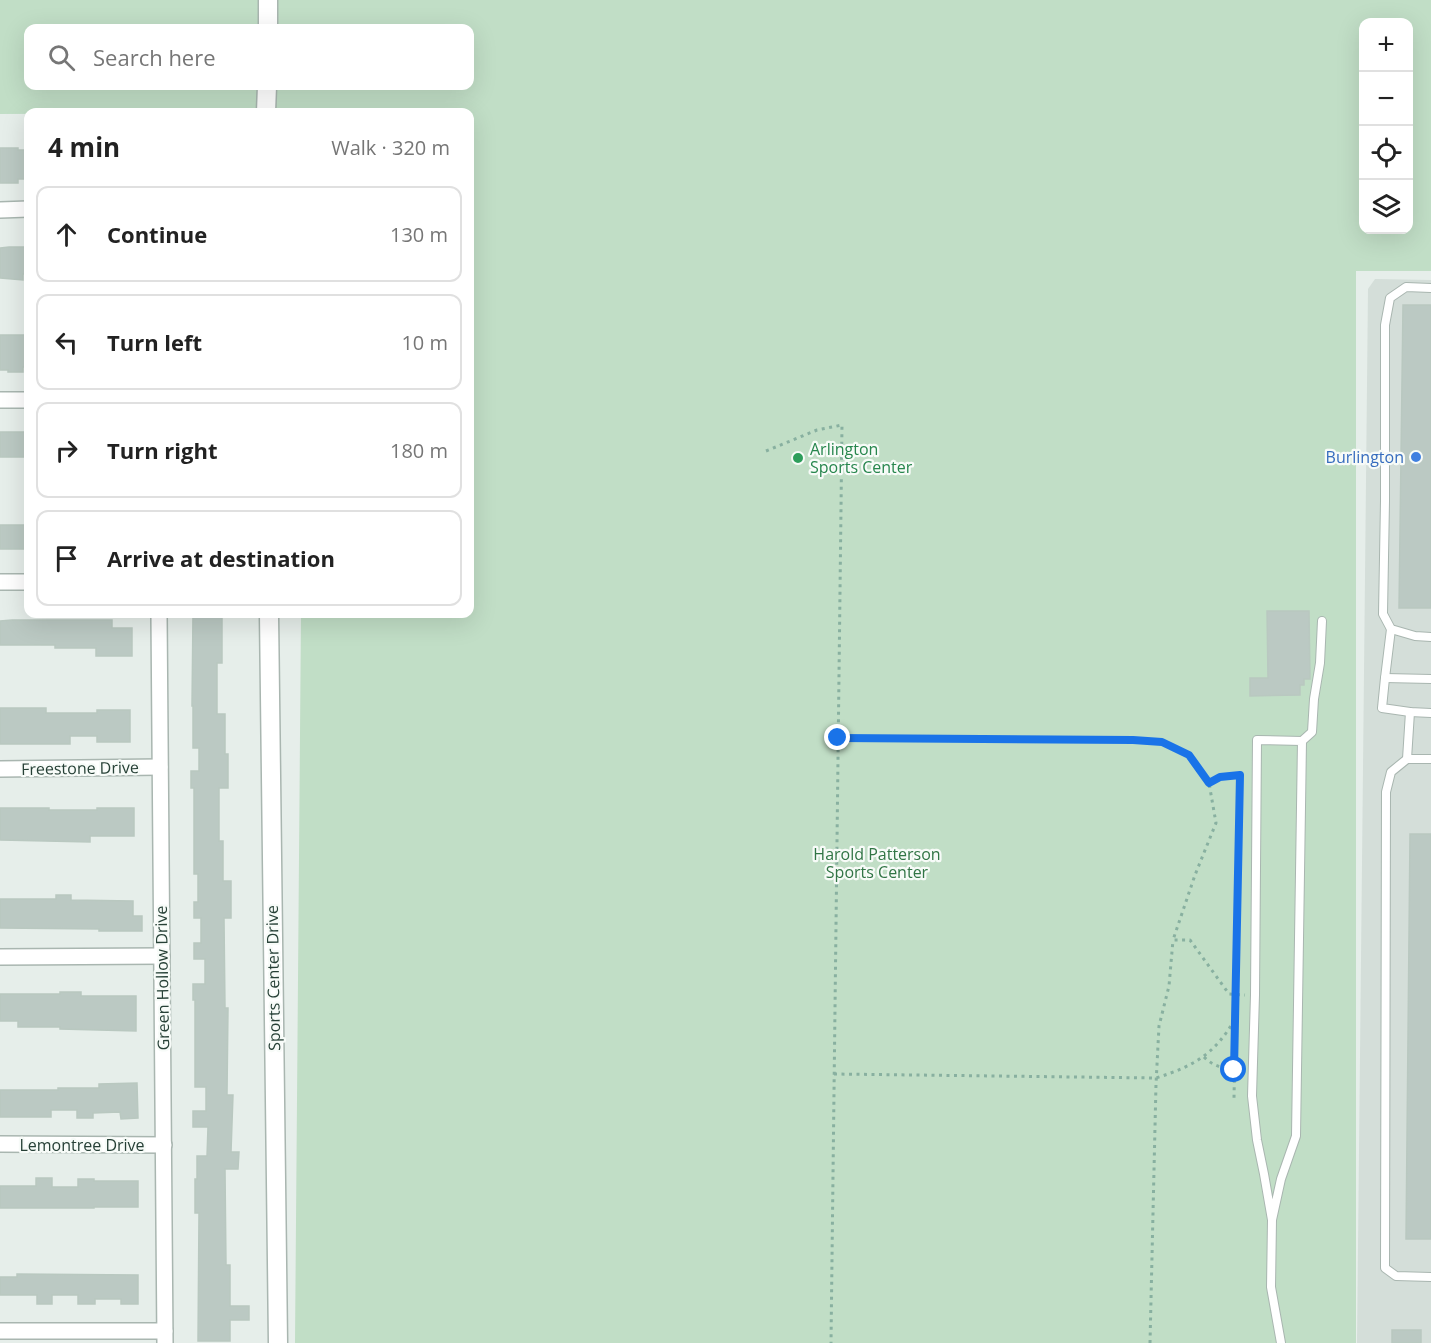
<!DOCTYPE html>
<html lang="en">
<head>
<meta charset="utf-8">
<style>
  :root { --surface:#fff; --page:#f6f6f6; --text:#222; --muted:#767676; --line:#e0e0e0 }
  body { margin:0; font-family:"Open Sans",sans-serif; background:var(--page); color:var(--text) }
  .controls { position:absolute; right:18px; top:18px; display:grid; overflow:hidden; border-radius:12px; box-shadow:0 6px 24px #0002 }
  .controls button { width:54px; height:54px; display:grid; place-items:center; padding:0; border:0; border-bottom:2px solid var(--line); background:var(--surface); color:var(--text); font:30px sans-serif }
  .stop { position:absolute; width:18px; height:18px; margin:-14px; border:4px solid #1a73e8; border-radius:50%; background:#fff }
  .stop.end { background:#1a73e8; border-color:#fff; box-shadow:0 2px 6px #0008 }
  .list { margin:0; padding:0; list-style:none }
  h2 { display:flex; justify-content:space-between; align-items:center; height:78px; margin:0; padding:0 24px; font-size:26px }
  h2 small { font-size:20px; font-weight:400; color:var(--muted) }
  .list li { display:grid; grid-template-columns:39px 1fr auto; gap:18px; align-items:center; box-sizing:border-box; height:96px; margin:0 12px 12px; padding:0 12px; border:2px solid var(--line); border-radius:12px }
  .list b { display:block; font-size:22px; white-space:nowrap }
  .list em { font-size:20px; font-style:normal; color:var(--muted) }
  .icon { flex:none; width:33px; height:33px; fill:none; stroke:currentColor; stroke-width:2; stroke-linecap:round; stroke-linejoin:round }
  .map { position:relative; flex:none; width:1431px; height:1343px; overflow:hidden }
  .search { position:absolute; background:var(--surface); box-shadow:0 6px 24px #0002; left:24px; top:24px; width:450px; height:66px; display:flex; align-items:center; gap:15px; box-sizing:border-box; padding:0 21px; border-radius:12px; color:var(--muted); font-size:22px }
  .panel { position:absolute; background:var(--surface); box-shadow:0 6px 24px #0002; left:24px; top:108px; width:450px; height:510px; border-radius:12px }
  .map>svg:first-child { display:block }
</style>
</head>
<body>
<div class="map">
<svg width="1431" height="1343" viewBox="0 0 1431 1343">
  <rect width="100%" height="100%" fill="#e6eeea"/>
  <path fill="#d4ded9" d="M1375,279L1431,280V1343H1357L1368,289Z"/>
  <path fill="#c1dec6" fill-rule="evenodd" d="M0,0H1431V271H1356V1343H295L301,614H470V112L0,114ZM1364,22H1408V230H1364ZM28,28H470V86H28Z"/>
  <g fill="#bbc9c3" stroke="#b9c8c0" stroke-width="1.5">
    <path d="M0,148H18V150H28V179H18V183H0Z"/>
    <path d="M9,247H28V274H23V280L0,278V248Z"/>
    <path d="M1403,305H1431V608H1399Z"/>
    <path d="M0,335H28V367H23V372H8V370H0Z"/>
    <rect x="0" y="432" width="28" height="25"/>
    <rect x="0" y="525" width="28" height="24"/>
    <path d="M1267,611H1309L1310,679H1304V685H1300V695L1250,696V678H1268Z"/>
    <path d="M193,614H222V663H217V714H225V754H228V788H219V841H223V881H231V918H224L225,1008H228L227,1095H233L231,1152H239L238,1169H225L226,1265H230V1306H249V1320H230V1341H198L199,1213H195V1179H197V1156H207L208,1127H193V1111H206V1087H195V1000H193V984H205V959H194V943H201V918H194V902H198V874H194V788H191V771H199V748H193V706H192Z"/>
    <path d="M12,620H112V628H132V656H96V648H55V645H0V621Z"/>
    <path d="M0,708H46V713H97V710H130V742H97V736H70V744H0Z"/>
    <path d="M0,808H49V810H97V808H134V836H90V842L0,840Z"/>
    <path d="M1410,834H1431V1239H1406Z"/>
    <path d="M56,895H71V900L133,901V916H142V931H99V929L0,928V899H56Z"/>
    <path d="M60,992H81V996H136V1031L60,1029V1027H18V1021H0V994H60Z"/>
    <path d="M137,1083L138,1118L121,1119L120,1112L93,1113V1118H77V1110H51V1117H0V1090H58V1088H99V1084Z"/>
    <path d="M36,1178H52V1187H78V1179H94V1181H138V1207H94V1208H0V1186H36Z"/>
    <path d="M17,1274L138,1275V1304H121V1299H95V1304H78V1295H52V1304H37V1295H0V1277H17Z"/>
    <rect x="1392" y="1330" width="29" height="13"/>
  </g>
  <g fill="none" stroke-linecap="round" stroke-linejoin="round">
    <g stroke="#a9b6b0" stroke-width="10">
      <g id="service">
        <path d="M1431,288L1406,287L1390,298L1385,325V501L1383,614L1391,629L1415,636L1431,637"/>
        <path d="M1391,629L1385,678L1382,708L1410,712L1431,713"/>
        <path d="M1385,678L1431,679"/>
        <path d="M1302,741L1312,732L1314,699L1320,663L1322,621"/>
        <path d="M1407,759L1410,712"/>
        <path d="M1431,759H1407L1391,772L1386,792L1385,1268L1396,1276L1431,1277"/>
        <path d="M1272,1220L1264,1174L1257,1140L1252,1096L1255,995L1257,740L1302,741L1296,1136L1281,1179L1272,1220L1271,1287L1281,1343"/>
      </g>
    </g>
    <g stroke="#a9b6b0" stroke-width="18">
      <g id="minor">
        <path d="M0,210L28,209"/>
        <path d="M0,400H28"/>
        <path d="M0,582H28"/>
        <path d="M159,614L165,1343"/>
        <path d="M0,769L160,767"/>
        <path d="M0,957L162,956"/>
        <path d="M0,1144L164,1145"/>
        <path d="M0,1331H165"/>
      </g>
    </g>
    <g stroke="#a9b6b0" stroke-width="21">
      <g id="tertiary">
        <path d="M268,28V0"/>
        <path d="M266,112L267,86"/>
        <path d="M269,614L278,1343"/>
      </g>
    </g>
    <g stroke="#88b0a0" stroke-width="3" stroke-dasharray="3 4.5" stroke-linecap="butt">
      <path d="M766,451L817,430L842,425L831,1343"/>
      <path d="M838,738L1133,740L1162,743L1189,755L1209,783L1216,823L1195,875L1173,940H1190L1229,994L1245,995"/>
      <path d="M1209,783L1220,777L1240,775L1234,1098"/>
      <path d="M1204,1057C1213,1066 1222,1068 1234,1070"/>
      <path d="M834,1074L1156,1078C1194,1066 1215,1054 1235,1019"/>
      <path d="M1150,1343L1156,1084L1159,1026L1169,986L1173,940"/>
    </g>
    <use href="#service" stroke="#fff" stroke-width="8"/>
    <use href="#minor" stroke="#fff" stroke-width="15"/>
    <use href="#tertiary" stroke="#fff" stroke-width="18"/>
  </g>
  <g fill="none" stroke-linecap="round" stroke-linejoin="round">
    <path stroke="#1a73e8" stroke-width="8" d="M838,738L1133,740L1162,742L1189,755L1209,783L1220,777L1240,775L1234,1070"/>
  </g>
  <circle fill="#3f7fe0" stroke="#f7fbf8" stroke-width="2" cx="1416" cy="457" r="6"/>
  <circle fill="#2e9e5b" stroke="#f7fbf8" stroke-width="2" cx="798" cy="458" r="6"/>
  <g text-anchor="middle" stroke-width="4.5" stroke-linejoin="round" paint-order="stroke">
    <g font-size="16" fill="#27864d" stroke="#f7fbf8" text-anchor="start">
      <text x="810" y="455">Arlington<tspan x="810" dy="18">Sports Center</tspan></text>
    </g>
    <g font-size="16" fill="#366cbe" stroke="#f7fbf8" text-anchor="end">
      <text x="1404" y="463">Burlington</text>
    </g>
    <g font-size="16" fill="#264036" stroke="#f7fbf8">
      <text transform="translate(80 768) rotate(-1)" y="6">Freestone Drive</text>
      <text transform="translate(162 978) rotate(-91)" y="6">Green Hollow Drive</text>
      <text transform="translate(273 978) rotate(-91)" y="6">Sports Center Drive</text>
      <text x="82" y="1151">Lemontree Drive</text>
    </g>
    <g font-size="16" fill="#317545" stroke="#f7fbf8">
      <text x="877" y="860">Harold Patterson<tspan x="877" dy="18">Sports Center</tspan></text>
    </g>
  </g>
</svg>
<div class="controls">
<button>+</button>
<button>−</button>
<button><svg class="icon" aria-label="locate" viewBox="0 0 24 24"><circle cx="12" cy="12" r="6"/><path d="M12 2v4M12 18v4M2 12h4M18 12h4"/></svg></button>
<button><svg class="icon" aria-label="layers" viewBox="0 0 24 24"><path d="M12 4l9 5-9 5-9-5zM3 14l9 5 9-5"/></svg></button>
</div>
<div class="stop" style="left:1234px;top:1070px"></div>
<div class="stop end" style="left:838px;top:738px"></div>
<div class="search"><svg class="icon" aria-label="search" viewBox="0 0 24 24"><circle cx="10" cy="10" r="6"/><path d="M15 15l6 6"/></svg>Search here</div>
<section class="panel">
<h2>4 min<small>Walk · 320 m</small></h2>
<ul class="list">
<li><svg class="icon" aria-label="ahead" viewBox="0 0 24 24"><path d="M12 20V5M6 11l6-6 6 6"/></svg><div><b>Continue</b></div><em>130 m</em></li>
<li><svg class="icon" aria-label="left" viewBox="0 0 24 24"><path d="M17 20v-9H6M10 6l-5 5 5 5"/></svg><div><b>Turn left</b></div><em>10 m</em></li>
<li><svg class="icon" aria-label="right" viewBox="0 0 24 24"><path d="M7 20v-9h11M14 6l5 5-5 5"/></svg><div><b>Turn right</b></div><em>180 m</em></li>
<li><svg class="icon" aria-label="arrive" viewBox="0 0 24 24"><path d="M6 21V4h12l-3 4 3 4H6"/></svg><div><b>Arrive at destination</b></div></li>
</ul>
</section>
</div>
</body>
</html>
